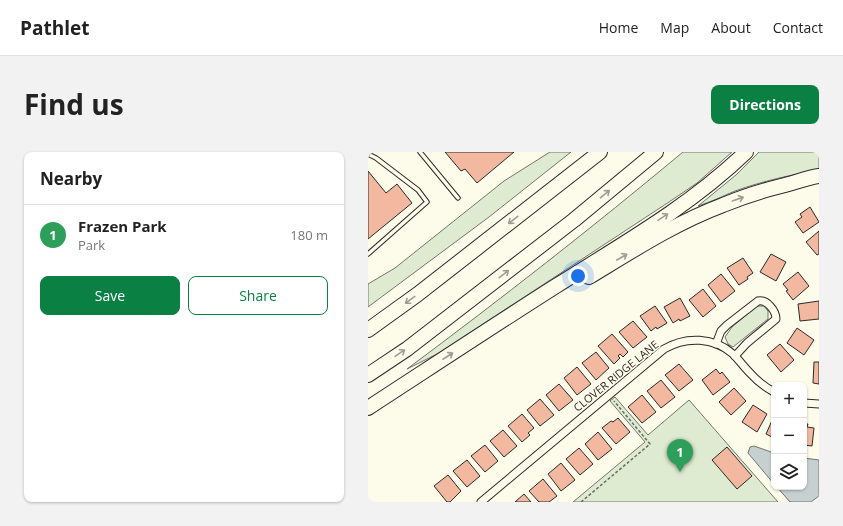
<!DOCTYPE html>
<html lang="en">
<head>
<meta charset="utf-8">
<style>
  :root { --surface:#fff; --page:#f2f2f2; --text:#222; --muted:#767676; --line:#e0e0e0; --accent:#0b8043 }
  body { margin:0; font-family:"Open Sans",sans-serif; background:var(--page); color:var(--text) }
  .controls { position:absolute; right:12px; bottom:12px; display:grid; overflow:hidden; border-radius:8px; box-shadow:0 1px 3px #0004 }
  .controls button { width:36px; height:36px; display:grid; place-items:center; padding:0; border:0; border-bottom:1px solid var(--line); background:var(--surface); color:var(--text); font:20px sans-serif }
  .you { position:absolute; left:210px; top:124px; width:14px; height:14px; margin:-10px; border:3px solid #fff; border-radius:50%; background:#1a73e8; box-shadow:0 0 0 6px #1a73e833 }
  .badge { display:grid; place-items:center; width:26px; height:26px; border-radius:50%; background:var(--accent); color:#fff; font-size:13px; font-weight:700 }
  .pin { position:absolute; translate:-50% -33px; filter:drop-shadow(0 1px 2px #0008) }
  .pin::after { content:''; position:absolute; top:21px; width:14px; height:12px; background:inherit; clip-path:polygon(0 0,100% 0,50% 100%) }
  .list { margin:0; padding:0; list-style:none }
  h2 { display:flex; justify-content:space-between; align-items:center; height:52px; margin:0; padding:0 16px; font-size:17px }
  h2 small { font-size:13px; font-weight:400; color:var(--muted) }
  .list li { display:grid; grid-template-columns:26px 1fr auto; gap:12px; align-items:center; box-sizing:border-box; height:60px; padding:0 16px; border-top:1px solid var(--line) }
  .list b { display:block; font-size:15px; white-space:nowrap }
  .list p { margin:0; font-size:13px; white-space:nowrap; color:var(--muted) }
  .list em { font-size:13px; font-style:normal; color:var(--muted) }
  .actions { display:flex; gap:8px; padding:12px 16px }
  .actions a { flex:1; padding:9px 0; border:1px solid var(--accent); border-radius:8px; text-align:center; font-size:14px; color:var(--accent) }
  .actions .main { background:var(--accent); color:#fff }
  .icon { flex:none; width:22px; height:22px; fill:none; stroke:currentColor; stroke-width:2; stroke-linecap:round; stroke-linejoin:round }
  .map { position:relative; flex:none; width:451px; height:350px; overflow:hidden; border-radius:8px }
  header { display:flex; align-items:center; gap:24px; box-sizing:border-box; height:56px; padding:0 20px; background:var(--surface); border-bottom:1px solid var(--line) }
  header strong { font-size:19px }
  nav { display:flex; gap:22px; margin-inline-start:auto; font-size:14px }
  .intro { display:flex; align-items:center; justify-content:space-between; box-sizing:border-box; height:96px; padding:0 24px }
  h1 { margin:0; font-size:28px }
  .button { padding:10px 18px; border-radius:8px; background:var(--accent); color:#fff; font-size:14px; font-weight:700 }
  main { display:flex; gap:24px; padding:0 24px }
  aside { flex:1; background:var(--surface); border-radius:8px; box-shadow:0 1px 3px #0004 }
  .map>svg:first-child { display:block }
</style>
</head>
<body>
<header>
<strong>Pathlet</strong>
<nav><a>Home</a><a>Map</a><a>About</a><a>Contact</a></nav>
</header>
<div class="intro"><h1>Find us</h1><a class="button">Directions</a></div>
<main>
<aside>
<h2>Nearby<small></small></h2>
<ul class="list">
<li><span class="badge" style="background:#2e9e5b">1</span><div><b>Frazen Park</b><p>Park</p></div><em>180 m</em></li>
</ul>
<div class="actions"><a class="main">Save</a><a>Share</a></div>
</aside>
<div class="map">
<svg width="451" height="350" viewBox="0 0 451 350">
  <rect width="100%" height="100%" fill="#fdfbea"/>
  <g fill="#deebd1" stroke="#74746e">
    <path d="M182,0H203L121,65L0,155V132L27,116L136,29Z"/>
    <path d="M315,0H364L329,31L301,50L71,201L39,217C133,147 225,75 315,0Z"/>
    <path d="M391,0H451V18C422,23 395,29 367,39C355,44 343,50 330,54L368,23Z"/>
    <path d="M389,154H396L400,159V167L365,195L360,192L357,185L364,175Z"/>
    <path d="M247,245L280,283L321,248L410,350H205L277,290L242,249Z"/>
  </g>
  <g fill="#c7d0d0" stroke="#74746e">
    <path d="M386,294L406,301V332L380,301L382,295Z"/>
    <path d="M436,306L451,308V344L443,350H422L409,335H436Z"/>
  </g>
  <g fill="#f2b8a0" stroke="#2b2b2b">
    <path d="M77,0H146L109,31L97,17L93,19Z"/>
    <path d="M0,19L18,41L29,32L44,51L0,87Z"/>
    <path d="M442,55L451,70L435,81L427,70L434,65L432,62Z"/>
    <path d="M451,79V102L449,103L438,90Z"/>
    <path d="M403,102L418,110L408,129L392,120Z"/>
    <path d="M375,106L385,121L379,125L380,127L371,133L359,116Z"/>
    <path d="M430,120L441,134L425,148L418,139L420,138L415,132Z"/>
    <path d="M353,122L367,139L353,150L340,133Z"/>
    <path d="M335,137L348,154L335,165L321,148Z"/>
    <path d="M312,146L322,164L312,169L311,167L305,171L296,155Z"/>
    <path d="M451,149V167L432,169L430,152Z"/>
    <path d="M287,154L299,171L289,177L288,175L283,179L272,164Z"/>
    <path d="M265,169L279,185L265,196L251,180Z"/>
    <path d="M429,176L446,188L436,203L419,191Z"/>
    <path d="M244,182L260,200L255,205L252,202L250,204L252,206L246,212L230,194Z"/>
    <path d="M412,192L426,208L413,220L399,203Z"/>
    <path d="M228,200L241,216L228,228L214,211Z"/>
    <path d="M446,210H451V232L445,231Z"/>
    <path d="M311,212L325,228L311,239L297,223Z"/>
    <path d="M209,215L223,232L209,243L196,226Z"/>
    <path d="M348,217L352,222L354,220L362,230L345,243L334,228Z"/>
    <path d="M293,228L307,245L293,256L279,239Z"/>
    <path d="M191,232L205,248L191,259L178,243Z"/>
    <path d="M366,236L378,249L363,263L351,250Z"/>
    <path d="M274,243L288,260L274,271L260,255Z"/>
    <path d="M172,247L186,263L172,274L159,258Z"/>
    <path d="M385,253L399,262L389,280L374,270Z"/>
    <path d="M154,262L166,276L160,281L162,283L154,290L140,274Z"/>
    <path d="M406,264V286L398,282Z"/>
    <path d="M250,266L262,280L248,292L234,276L243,269L245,270Z"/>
    <path d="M436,272H440L439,275L446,276L444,294L436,293Z"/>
    <path d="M135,278L149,294L136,305L122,289Z"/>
    <path d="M230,280L244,297L230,308L217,292Z"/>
    <path d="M117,293L130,309L117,320L103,304Z"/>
    <path d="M359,295L384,324L369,337L344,308Z"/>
    <path d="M211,296L225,312L212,323L198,307Z"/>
    <path d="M99,308L112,324L99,335L85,319Z"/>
    <path d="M193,311L207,328L193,339L180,322Z"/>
    <path d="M80,323L93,339L82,350H79L66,334Z"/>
    <path d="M175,327L189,344L181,350H171L161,339Z"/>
    <path d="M156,342L163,350H147Z"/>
  </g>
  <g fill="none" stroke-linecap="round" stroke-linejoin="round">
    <g stroke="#2b2b2b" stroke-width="5.5">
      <g id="service">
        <path d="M52,0L90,46"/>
        <path d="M0,2L8,6L50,38L59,50L0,102"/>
      </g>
    </g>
    <g stroke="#2b2b2b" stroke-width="9">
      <g id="minor">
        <path d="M348,192L353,179L359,173L390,149C399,147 408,159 408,167L379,191L367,204"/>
        <path d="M436,251L451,252"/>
        <path d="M113,350L296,197C318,184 346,185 365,202C371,208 376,215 382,221C389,229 397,235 406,240"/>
      </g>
    </g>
    <g stroke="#2b2b2b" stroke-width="16">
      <g id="motorway">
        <path d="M221,125C264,99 307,71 355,53C374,45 393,39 413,34C426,31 438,26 451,24"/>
        <path d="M0,178L50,142L232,0"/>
        <path d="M0,223L39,197L206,68L288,0"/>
        <path d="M0,256C63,215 125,174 188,134C253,93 322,54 378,0"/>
      </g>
    </g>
    <path stroke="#6a6964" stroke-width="1.5" stroke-dasharray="3 2" stroke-linecap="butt" d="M213,350L282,292L246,249"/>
    <use href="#service" stroke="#fdfbea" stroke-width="3.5"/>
    <use href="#minor" stroke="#fdfbea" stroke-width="7"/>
    <use href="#motorway" stroke="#fdfbea" stroke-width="14"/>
  </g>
  <defs><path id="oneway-shaft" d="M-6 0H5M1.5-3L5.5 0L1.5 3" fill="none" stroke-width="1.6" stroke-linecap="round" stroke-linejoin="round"/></defs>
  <g stroke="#9e9d94">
    <use href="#oneway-shaft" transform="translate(237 42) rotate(-40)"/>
    <use href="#oneway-shaft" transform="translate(370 47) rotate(-19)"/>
    <use href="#oneway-shaft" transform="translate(295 65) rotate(-34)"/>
    <use href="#oneway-shaft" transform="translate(145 68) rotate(142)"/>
    <use href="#oneway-shaft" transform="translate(254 105) rotate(-30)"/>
    <use href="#oneway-shaft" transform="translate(136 122) rotate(-38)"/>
    <use href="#oneway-shaft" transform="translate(42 148) rotate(144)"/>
    <use href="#oneway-shaft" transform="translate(32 201) rotate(-34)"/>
    <use href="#oneway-shaft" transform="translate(80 204) rotate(-33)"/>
  </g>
  <g text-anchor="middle" stroke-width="3" stroke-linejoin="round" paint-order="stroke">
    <g font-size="11" fill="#2b2b2b" stroke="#fdfbea">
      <text transform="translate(248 224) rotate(-39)" y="4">CLOVER RIDGE LANE</text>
    </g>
  </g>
</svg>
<div class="controls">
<button>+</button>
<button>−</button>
<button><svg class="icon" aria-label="layers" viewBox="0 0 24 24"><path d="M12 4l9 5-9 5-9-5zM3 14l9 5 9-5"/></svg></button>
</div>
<div class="you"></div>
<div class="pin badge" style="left:312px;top:320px;background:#2e9e5b">1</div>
</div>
</main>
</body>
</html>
